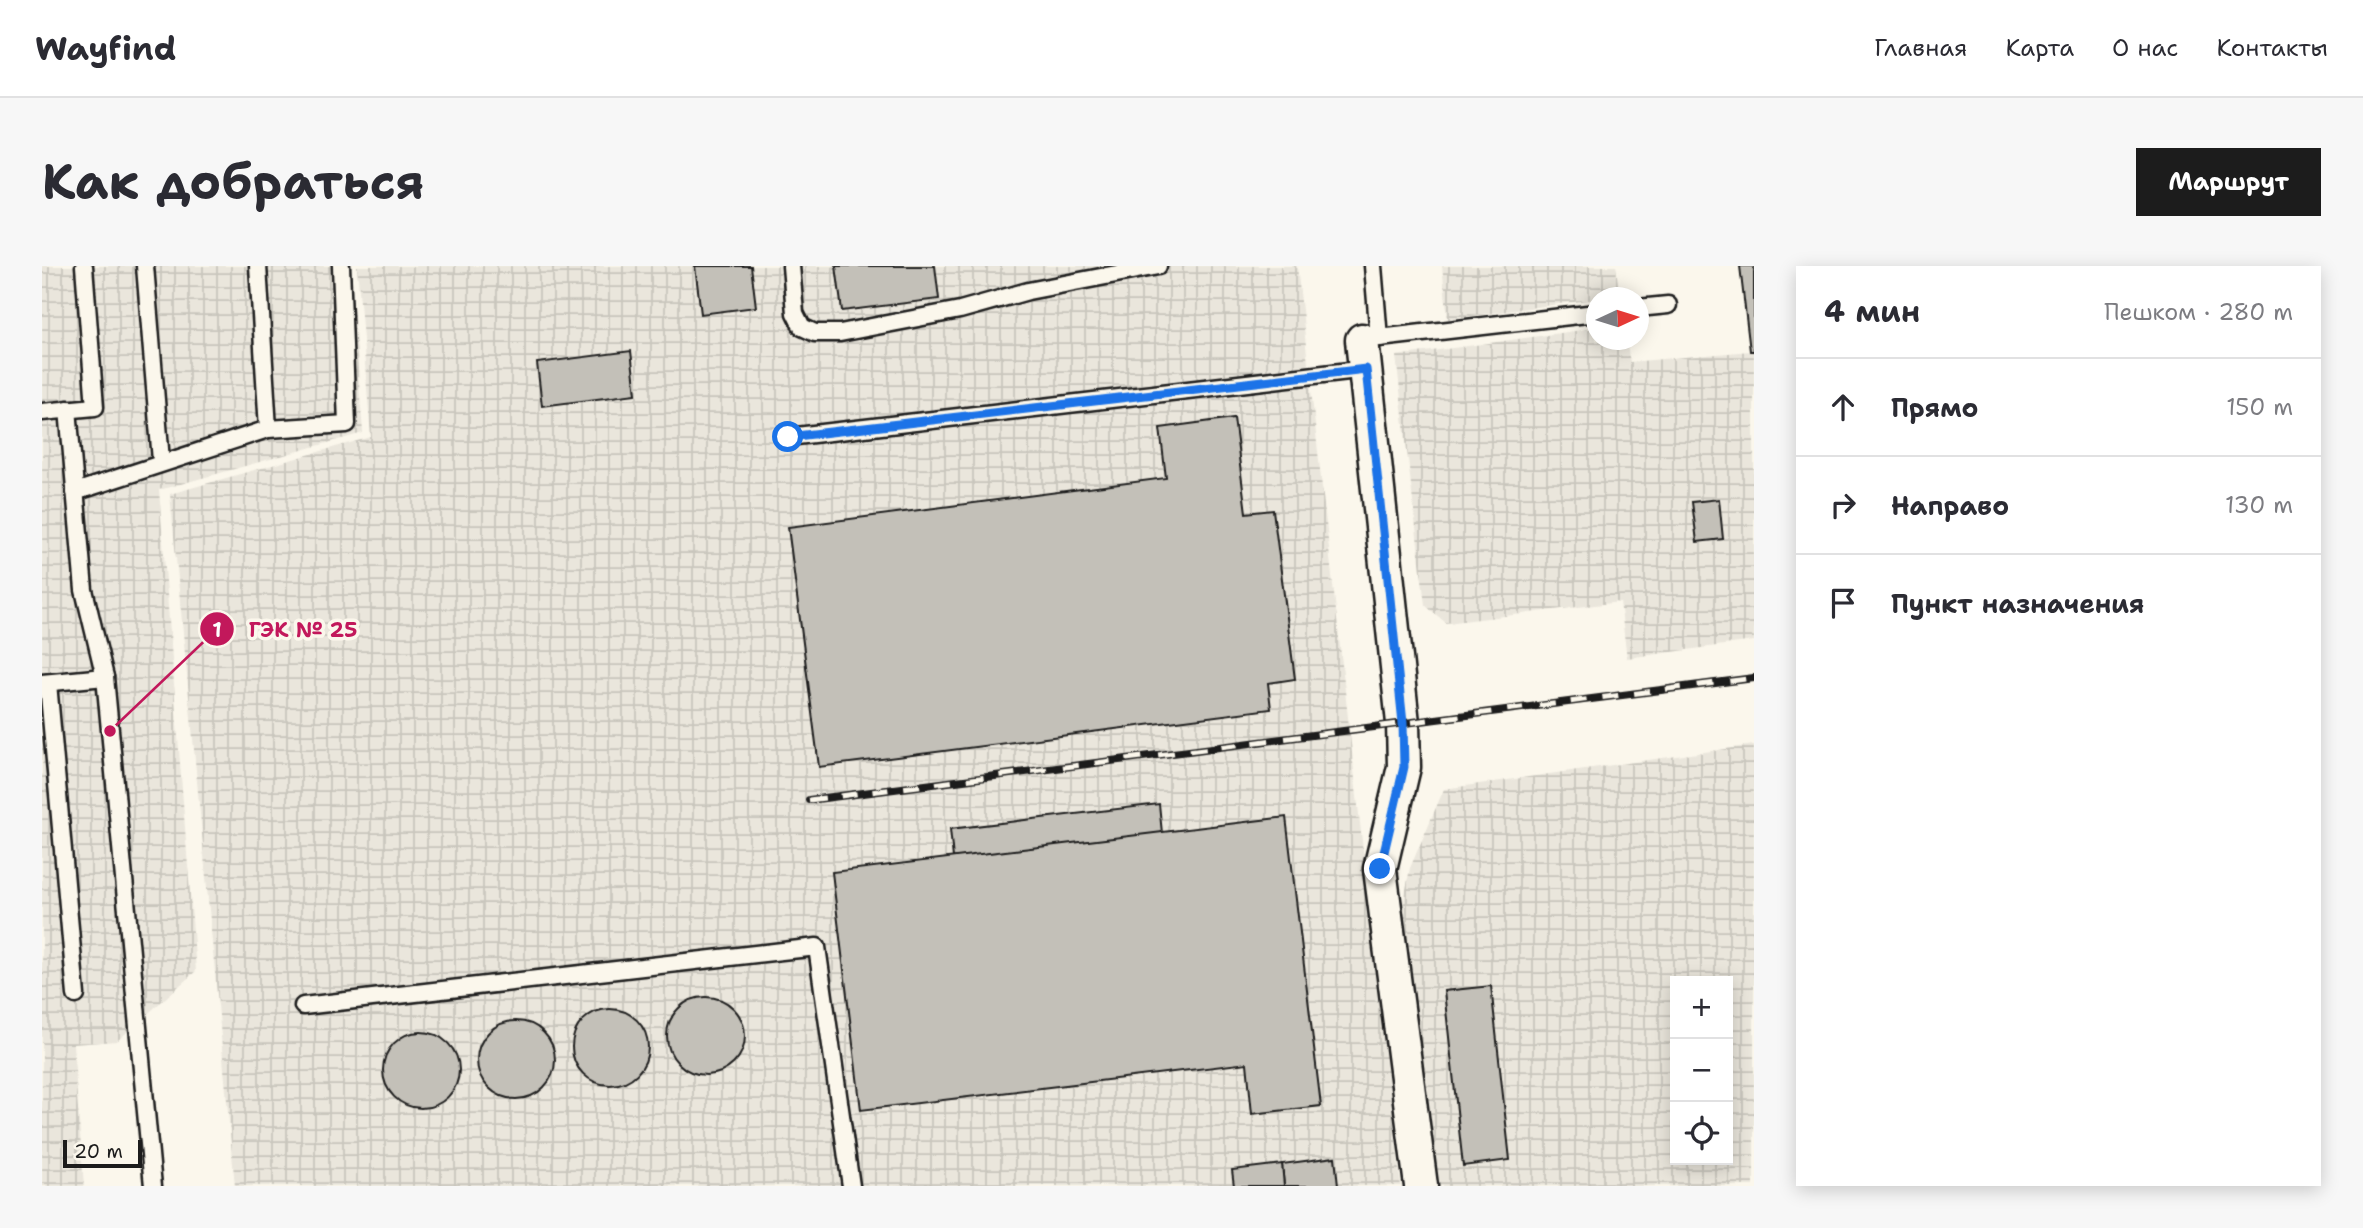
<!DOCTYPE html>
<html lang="ru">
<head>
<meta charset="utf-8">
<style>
  :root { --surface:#fff; --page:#f7f7f7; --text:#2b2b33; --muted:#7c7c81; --line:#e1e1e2; --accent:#1c1c1c }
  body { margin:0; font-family:"Shantell Sans",sans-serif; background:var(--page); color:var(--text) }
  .controls { position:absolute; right:21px; bottom:21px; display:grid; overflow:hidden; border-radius:0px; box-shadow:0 4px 18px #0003 }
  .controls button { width:63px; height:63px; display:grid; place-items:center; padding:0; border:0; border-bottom:2px solid var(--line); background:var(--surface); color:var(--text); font:35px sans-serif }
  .compass { position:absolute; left:1544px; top:21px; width:63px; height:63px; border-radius:50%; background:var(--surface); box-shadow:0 4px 18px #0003; rotate:86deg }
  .scale { position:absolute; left:21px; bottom:18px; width:79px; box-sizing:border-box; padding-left:7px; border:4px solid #1c1c1c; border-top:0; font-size:19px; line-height:24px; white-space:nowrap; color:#1c1c1c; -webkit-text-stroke:5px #fbf7ec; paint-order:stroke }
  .stop { position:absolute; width:21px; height:21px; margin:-16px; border:5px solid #1a73e8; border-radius:50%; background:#fff }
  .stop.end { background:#1a73e8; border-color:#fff; box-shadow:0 2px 7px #0008 }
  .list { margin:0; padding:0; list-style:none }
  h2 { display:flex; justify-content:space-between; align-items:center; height:91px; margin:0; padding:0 28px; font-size:30px }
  h2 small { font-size:23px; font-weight:400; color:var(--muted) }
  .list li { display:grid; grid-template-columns:46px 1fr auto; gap:21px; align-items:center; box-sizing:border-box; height:98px; padding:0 28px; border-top:2px solid var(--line) }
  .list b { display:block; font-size:26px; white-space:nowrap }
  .list em { font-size:23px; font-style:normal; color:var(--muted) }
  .icon { flex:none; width:38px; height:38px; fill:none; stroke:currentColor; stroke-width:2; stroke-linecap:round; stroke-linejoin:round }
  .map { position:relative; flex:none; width:1712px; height:920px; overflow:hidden; border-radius:0px }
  header { display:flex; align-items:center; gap:42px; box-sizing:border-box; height:98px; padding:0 35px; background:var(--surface); border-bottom:2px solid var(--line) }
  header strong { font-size:33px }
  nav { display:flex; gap:38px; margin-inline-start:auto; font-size:24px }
  .intro { display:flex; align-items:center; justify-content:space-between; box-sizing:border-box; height:168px; padding:0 42px }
  h1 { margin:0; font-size:49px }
  .button { padding:18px 32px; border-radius:0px; background:var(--accent); color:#fff; font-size:24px; font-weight:700 }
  main { display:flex; gap:42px; padding:0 42px }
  aside { flex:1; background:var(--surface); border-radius:0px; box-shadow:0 4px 18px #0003 }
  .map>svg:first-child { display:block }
</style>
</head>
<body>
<header>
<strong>Wayfind</strong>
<nav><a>Главная</a><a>Карта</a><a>О нас</a><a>Контакты</a></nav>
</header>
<div class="intro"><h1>Как добраться</h1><a class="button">Маршрут</a></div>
<main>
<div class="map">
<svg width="1712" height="920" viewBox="0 0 1712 920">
  <defs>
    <pattern id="industrial-grid" width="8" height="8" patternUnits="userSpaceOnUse" patternTransform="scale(1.75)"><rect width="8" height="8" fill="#eae6dc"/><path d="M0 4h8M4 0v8" fill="none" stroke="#c8c5bc"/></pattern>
  </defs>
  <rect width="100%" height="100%" fill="#fbf7ec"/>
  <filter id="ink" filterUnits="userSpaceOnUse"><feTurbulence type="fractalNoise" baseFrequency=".0143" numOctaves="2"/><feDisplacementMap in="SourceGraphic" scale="14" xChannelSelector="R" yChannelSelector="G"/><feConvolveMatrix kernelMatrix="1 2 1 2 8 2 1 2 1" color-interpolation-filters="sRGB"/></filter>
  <g filter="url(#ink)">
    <g fill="url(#industrial-grid)" fill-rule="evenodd">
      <path d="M0,0H308L321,167L117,224L154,705L75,775L31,778L42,920H0Z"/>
      <path d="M315,0H1255L1359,920H193L128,228L329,171Z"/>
      <path d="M1400,0H1574L1576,19L1564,31L1554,33L1406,53Z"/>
      <path d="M1698,0H1712V375L1585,392L1578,336L1404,357L1383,339L1354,90L1554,62V74H1584L1588,96L1708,85Z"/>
      <path d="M1712,479V920H1391L1360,645L1368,602L1402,523ZM1633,715H1686V894H1633Z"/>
    </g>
    <g fill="#c3c0b8" stroke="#1c1c1c" stroke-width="2">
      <path d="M653,0H709L714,41L659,48Z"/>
      <path d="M794,0H893L897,33L800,45Z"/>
      <path d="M1698,0H1712V85H1708Z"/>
      <path d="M589,85L594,128L500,140L495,97Z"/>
      <path d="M1192,152L1204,247L1231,244L1253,413L1226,417L1229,443L777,501L746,261L1124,212L1118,162Z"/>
      <path d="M1677,233L1681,273L1655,276L1650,236Z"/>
      <path d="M1117,538L1120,567L911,592L908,563Z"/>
      <path d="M1244,551L1279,840L1210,848L1205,797L819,844L790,606Z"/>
      <path d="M1449,720L1468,894L1421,900L1402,725Z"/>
      <circle cx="664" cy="770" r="39"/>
      <circle cx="568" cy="781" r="38"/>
      <circle cx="474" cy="794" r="39"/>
      <circle cx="379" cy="804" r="38"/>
      <path d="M1293,891L1296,920H1242L1240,898Z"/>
      <path d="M1240,898L1242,920H1192L1190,904Z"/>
    </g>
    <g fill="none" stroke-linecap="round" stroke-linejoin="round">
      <g stroke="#1c1c1c" stroke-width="21">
        <g id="service">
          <path d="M103,0L119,195"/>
          <path d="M216,0L226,163"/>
          <path d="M749,0L753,47L760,61L773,67H798L918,44L986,25L1116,0"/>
          <path d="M1331,0L1337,72"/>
          <path d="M1596,42L1626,39"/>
          <path d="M1320,74L1554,47"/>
          <path d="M26,143L42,324L63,411L111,920"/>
          <path d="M0,146L53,141L42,0"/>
          <path d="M746,171L1324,103"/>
          <path d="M33,226L226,163L305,158L299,0"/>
          <path d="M0,417L63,411"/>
          <path d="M6,417L34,729"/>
          <path d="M261,740L775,681L809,920"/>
        </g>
      </g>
      <g stroke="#1c1c1c" stroke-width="37">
        <path id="minor" d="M1320,74L1361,457L1362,501L1338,603L1379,920"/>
      </g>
      <use href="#service" stroke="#fbf7ec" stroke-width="16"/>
      <use href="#minor" stroke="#fbf7ec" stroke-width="32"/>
      <g stroke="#1c1c1c" stroke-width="8">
        <path id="rail" d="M767,534L1712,412"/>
      </g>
      <use href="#rail" stroke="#fbf7ec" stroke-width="5" stroke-dasharray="16" stroke-linecap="butt"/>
    </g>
  </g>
  <g fill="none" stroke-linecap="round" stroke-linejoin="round" filter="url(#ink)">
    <path stroke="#1a73e8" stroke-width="9" d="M746,171L1324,103L1361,457L1362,501L1338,603"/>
  </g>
  <path fill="none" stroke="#c2185b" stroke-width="2.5" d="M68 465L175 363"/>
  <g fill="#c2185b" stroke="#fbf7ec" stroke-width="2.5">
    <circle cx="68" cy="465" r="7"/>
    <circle cx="175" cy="363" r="18"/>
  </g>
  <g font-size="21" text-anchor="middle" font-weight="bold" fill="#fff">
    <text x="175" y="371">1</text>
  </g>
  <g font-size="21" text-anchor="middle" font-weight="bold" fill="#c2185b" stroke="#fbf7ec" stroke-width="7" stroke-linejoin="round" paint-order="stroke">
    <text x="261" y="371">ГЭК № 25</text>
  </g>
</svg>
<div class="controls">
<button>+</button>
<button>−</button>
<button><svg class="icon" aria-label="locate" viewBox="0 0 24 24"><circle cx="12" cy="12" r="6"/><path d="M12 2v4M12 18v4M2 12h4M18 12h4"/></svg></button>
</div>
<svg class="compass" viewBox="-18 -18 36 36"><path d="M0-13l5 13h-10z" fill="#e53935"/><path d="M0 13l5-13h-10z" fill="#7c7c81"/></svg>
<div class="scale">20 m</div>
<div class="stop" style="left:746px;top:171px"></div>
<div class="stop end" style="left:1338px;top:603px"></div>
</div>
<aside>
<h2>4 мин<small>Пешком · 280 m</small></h2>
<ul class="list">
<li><svg class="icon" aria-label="ahead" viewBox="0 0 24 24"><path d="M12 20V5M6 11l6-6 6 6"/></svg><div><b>Прямо</b></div><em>150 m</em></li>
<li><svg class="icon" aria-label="right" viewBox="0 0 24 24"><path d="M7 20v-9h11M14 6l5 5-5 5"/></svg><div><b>Направо</b></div><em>130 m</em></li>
<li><svg class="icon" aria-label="arrive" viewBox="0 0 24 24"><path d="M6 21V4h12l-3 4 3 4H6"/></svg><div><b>Пункт назначения</b></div></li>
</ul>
</aside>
</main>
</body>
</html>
